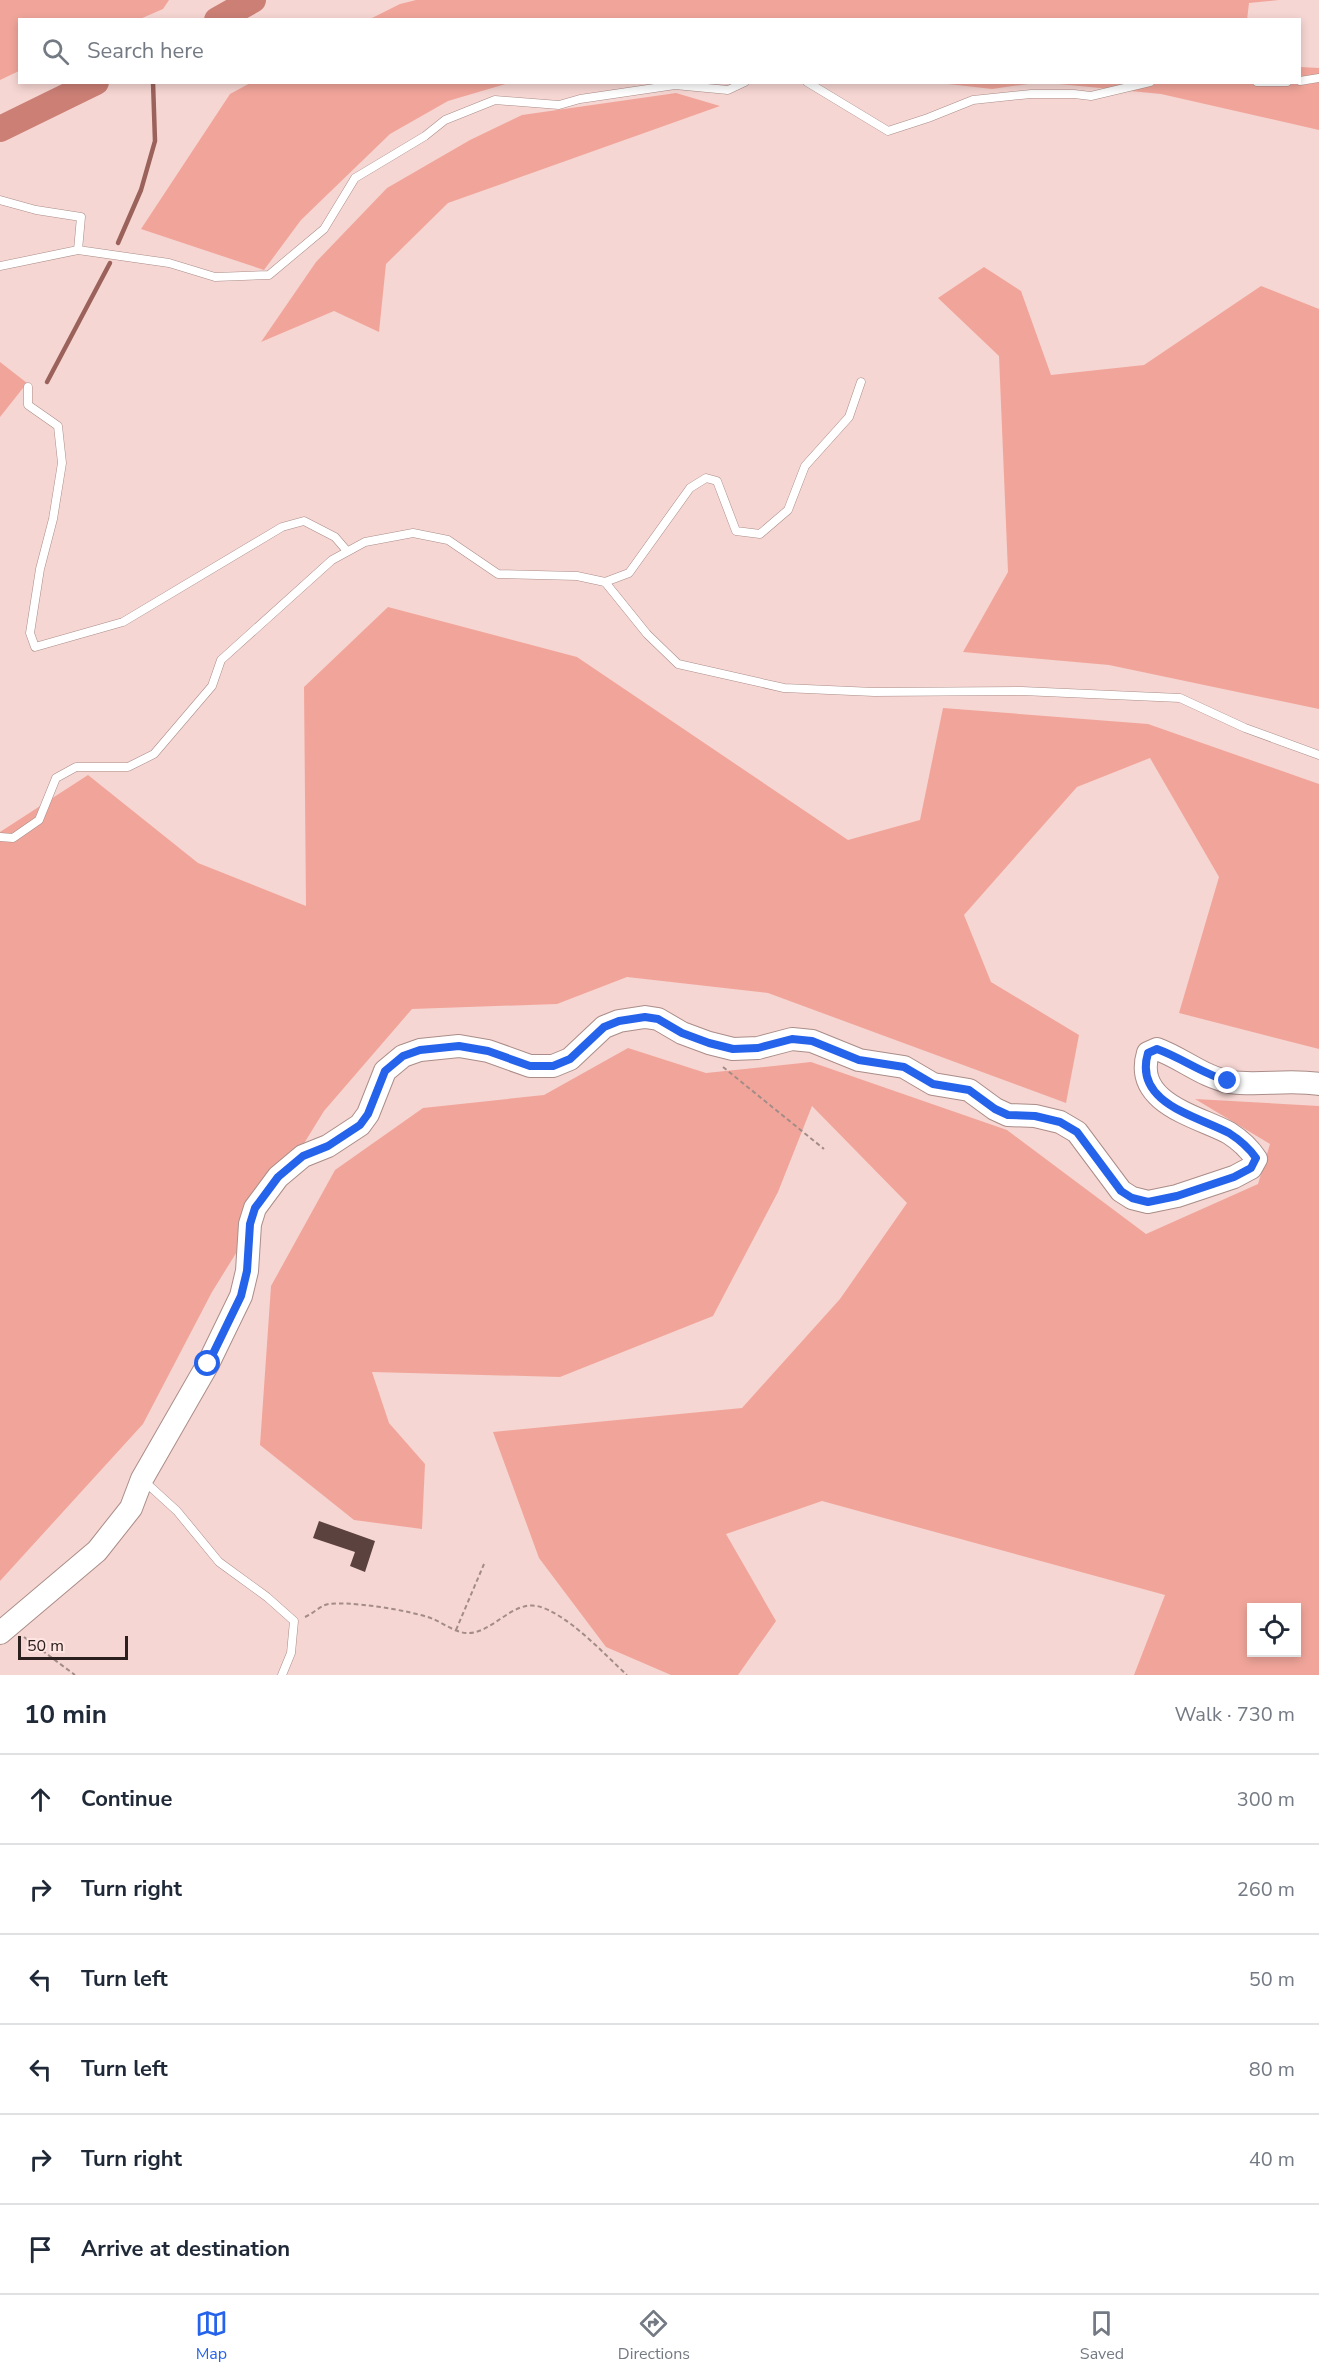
<!DOCTYPE html>
<html lang="en">
<head>
<meta charset="utf-8">
<style>
  :root { --surface:#fff; --page:#f6f6f7; --text:#1f2937; --muted:#747a83; --line:#e0e1e3; --accent:#2563eb }
  body { margin:0; font-family:"Nunito Sans",sans-serif; background:var(--page); color:var(--text) }
  .controls { position:absolute; right:18px; bottom:18px; display:grid; overflow:hidden; border-radius:0px; box-shadow:0 3px 9px #0003 }
  .controls button { width:54px; height:54px; display:grid; place-items:center; padding:0; border:0; border-bottom:2px solid var(--line); background:var(--surface); color:var(--text); font:30px sans-serif }
  .scale { position:absolute; left:18px; bottom:15px; width:110px; box-sizing:border-box; padding-left:6px; border:3px solid #2b201e; border-top:0; font-size:16px; line-height:21px; white-space:nowrap; color:#2b201e; -webkit-text-stroke:4px #ffe5e1; paint-order:stroke }
  .stop { position:absolute; width:18px; height:18px; margin:-14px; border:4px solid #2563eb; border-radius:50%; background:#fff }
  .stop.end { background:#2563eb; border-color:#fff; box-shadow:0 2px 6px #0008 }
  .list { margin:0; padding:0; list-style:none }
  h2 { display:flex; justify-content:space-between; align-items:center; height:78px; margin:0; padding:0 24px; font-size:26px }
  h2 small { font-size:20px; font-weight:400; color:var(--muted) }
  .list li { display:grid; grid-template-columns:39px 1fr auto; gap:18px; align-items:center; box-sizing:border-box; height:90px; padding:0 24px; border-top:2px solid var(--line) }
  .list b { display:block; font-size:22px; white-space:nowrap }
  .list em { font-size:20px; font-style:normal; color:var(--muted) }
  .icon { flex:none; width:33px; height:33px; fill:none; stroke:currentColor; stroke-width:2; stroke-linecap:round; stroke-linejoin:round }
  .map { position:relative; flex:none; width:1319px; height:1675px; overflow:hidden }
  .search { position:absolute; background:var(--surface); box-shadow:0 3px 9px #0003; left:18px; right:18px; top:18px; height:66px; display:flex; align-items:center; gap:15px; box-sizing:border-box; padding:0 21px; border-radius:0px; color:var(--muted); font-size:22px }
  .sheet { height:618px; background:var(--surface) }
  nav { display:flex; justify-content:space-around; align-items:center; box-sizing:border-box; height:84px; border-top:2px solid var(--line); background:var(--surface); font-size:16px; color:var(--muted) }
  nav a { display:grid; justify-items:center; gap:3px }
  nav .on { color:var(--accent) }
  .map>svg:first-child { display:block }
</style>
</head>
<body>
<div class="map">
<svg width="1319" height="1675" viewBox="0 0 1319 1675">
  <rect width="100%" height="100%" fill="#f6d6d2"/>
  <g fill="#f1a59a" fill-rule="evenodd">
    <path d="M0,0H169L163,9L140,19L20,20L19,71L0,80Z"/>
    <path d="M416,0H1279L1249,3L1247,20L370,19L400,4Z"/>
    <path d="M1300,67L1319,68V130L1161,94L1049,83L1300,82Z"/>
    <path d="M252,82H509V83L448,101L390,134L301,220L264,270L141,229L230,94Z"/>
    <path d="M939,83H1035L992,89Z"/>
    <path d="M676,93L720,106L448,203L386,264L379,332L334,311L261,342L316,262L387,188L470,140L522,115Z"/>
    <path d="M984,267L1021,291L1051,375L1144,365L1261,286L1319,309V709L1109,665L963,652L1008,572L999,356L938,298Z"/>
    <path d="M0,362L27,383L0,417Z"/>
    <path d="M388,607L577,657L848,840L920,820L943,708L1148,724L1319,784V1049L1179,1013L1219,877L1150,758L1077,787L964,915L991,982L1079,1035L1066,1103L768,993L627,977L557,1004L412,1009L324,1111L212,1292L143,1424L0,1581V832L88,775L198,863L306,906L304,687Z"/>
    <path d="M628,1048L706,1073L811,1062L1007,1130L1146,1234L1258,1184L1270,1144L1195,1099L1319,1106V1675H1134L1165,1595L822,1501L726,1534L776,1621L738,1675H671L606,1647L539,1558L493,1432L742,1408L840,1299L907,1203L812,1106L778,1192L713,1316L560,1377L372,1372L389,1423L425,1464L422,1529L354,1520L260,1445L271,1286L335,1170L423,1108L544,1095ZM1252,1608H1296V1652H1252Z"/>
  </g>
  <g fill="none" stroke-linecap="round" stroke-linejoin="round">
    <g stroke="#9b625b" stroke-width="4.5">
      <path d="M118,243L141,190L155,141L153,82"/>
      <path d="M47,382L110,263"/>
    </g>
    <g stroke="#cb7f75" stroke-width="26">
      <path d="M217,20L253,0"/>
      <path d="M0,129L96,82"/>
    </g>
  </g>
  <path fill="#5b423f" d="M319,1521L375,1541L365,1572L350,1566L355,1552L313,1538Z"/>
  <g fill="none" stroke-linecap="round" stroke-linejoin="round">
    <g stroke="#aa8d88" stroke-width="9">
      <g id="lane">
        <path d="M1300,81L1319,78"/>
        <path d="M807,82L888,131L928,118L973,100L1031,94H1074L1091,96L1150,82"/>
        <path d="M1257,82H1287"/>
        <path d="M0,200L36,210L81,217L78,250"/>
        <path d="M0,266L78,250L169,263L215,277L269,275L324,229L355,178L425,136L445,120L495,100L559,105L580,99L675,85L728,90L745,82"/>
        <path d="M28,387V405L58,426L62,463L53,519L40,569L30,633L35,647L123,622L282,527L304,521L335,537L347,551"/>
        <path d="M605,582L629,573L690,488L706,478L717,481L736,531L760,534L788,510L805,466L849,417L861,382"/>
        <path d="M0,837L13,838L39,820L56,778L76,767H128L154,754L212,686L221,660L332,560L365,542L413,533L448,540L498,574L577,576L605,582L647,634L678,664L784,688L874,692L1022,691L1180,698L1245,728L1319,755"/>
        <path d="M143,1480L177,1511L219,1562L267,1597L294,1621L291,1653L282,1675"/>
      </g>
    </g>
    <g stroke="#aa8d88" stroke-width="24">
      <path id="secondary" d="M0,1633L97,1551L131,1508L142,1479L208,1364L241,1296L247,1271L250,1224L255,1208L278,1177L303,1156L328,1146L360,1125L368,1114L385,1071L403,1056L420,1050L459,1046L488,1051L530,1066H553L570,1059L604,1027L619,1021L645,1017L658,1019L682,1033L709,1043L733,1049L758,1048L792,1039L812,1041L859,1060L904,1067L933,1084L969,1090L995,1109L1008,1115L1035,1116L1060,1122L1077,1132L1121,1191L1132,1198L1148,1202L1177,1196L1234,1177L1251,1168L1256,1159C1249,1148 1240,1140 1229,1133C1197,1116 1133,1103 1148,1053L1157,1049C1182,1058 1203,1077 1230,1082C1260,1086 1289,1079 1319,1084"/>
    </g>
    <g stroke="#a38c88" stroke-width="2" stroke-dasharray="4.5 3" stroke-linecap="butt">
      <path d="M723,1067L824,1149"/>
      <path d="M305,1617C312,1614 318,1608 325,1605C341,1599 415,1611 433,1619C443,1623 454,1632 466,1633C491,1635 511,1601 537,1606C567,1613 604,1654 627,1675"/>
      <path d="M456,1630L484,1564"/>
      <path d="M24,1637L75,1675"/>
    </g>
    <use href="#lane" stroke="#fff" stroke-width="8"/>
    <use href="#secondary" stroke="#fff" stroke-width="22"/>
  </g>
  <g fill="none" stroke-linecap="round" stroke-linejoin="round">
    <path stroke="#2563eb" stroke-width="8" d="M208,1364L241,1296L247,1271L250,1224L255,1208L278,1177L303,1156L328,1146L360,1125L368,1114L385,1071L403,1056L420,1050L459,1046L488,1051L530,1066H553L570,1059L604,1027L619,1021L645,1017L658,1019L682,1033L709,1043L733,1049L758,1048L792,1039L812,1041L859,1060L904,1067L933,1084L969,1090L995,1109L1008,1115L1035,1116L1060,1122L1077,1132L1121,1191L1132,1198L1148,1202L1177,1196L1234,1177L1251,1168L1256,1158C1249,1148 1240,1140 1229,1133C1197,1116 1133,1103 1148,1053L1157,1049C1182,1058 1203,1074 1228,1081"/>
  </g>
</svg>
<div class="controls">
<button><svg class="icon" aria-label="locate" viewBox="0 0 24 24"><circle cx="12" cy="12" r="6"/><path d="M12 2v4M12 18v4M2 12h4M18 12h4"/></svg></button>
</div>
<div class="scale">50 m</div>
<div class="stop" style="left:208px;top:1364px"></div>
<div class="stop end" style="left:1228px;top:1081px"></div>
<div class="search"><svg class="icon" aria-label="search" viewBox="0 0 24 24"><circle cx="10" cy="10" r="6"/><path d="M15 15l6 6"/></svg>Search here</div>
</div>
<section class="sheet">
<h2>10 min<small>Walk · 730 m</small></h2>
<ul class="list">
<li><svg class="icon" aria-label="ahead" viewBox="0 0 24 24"><path d="M12 20V5M6 11l6-6 6 6"/></svg><div><b>Continue</b></div><em>300 m</em></li>
<li><svg class="icon" aria-label="right" viewBox="0 0 24 24"><path d="M7 20v-9h11M14 6l5 5-5 5"/></svg><div><b>Turn right</b></div><em>260 m</em></li>
<li><svg class="icon" aria-label="left" viewBox="0 0 24 24"><path d="M17 20v-9H6M10 6l-5 5 5 5"/></svg><div><b>Turn left</b></div><em>50 m</em></li>
<li><svg class="icon" aria-label="left" viewBox="0 0 24 24"><path d="M17 20v-9H6M10 6l-5 5 5 5"/></svg><div><b>Turn left</b></div><em>80 m</em></li>
<li><svg class="icon" aria-label="right" viewBox="0 0 24 24"><path d="M7 20v-9h11M14 6l5 5-5 5"/></svg><div><b>Turn right</b></div><em>40 m</em></li>
<li><svg class="icon" aria-label="arrive" viewBox="0 0 24 24"><path d="M6 21V4h12l-3 4 3 4H6"/></svg><div><b>Arrive at destination</b></div></li>
</ul>
</section>
<nav>
<a class="on"><svg class="icon" aria-label="map" viewBox="0 0 24 24"><path d="M3 6l6-2 6 2 6-2v14l-6 2-6-2-6 2zM9 4v14M15 6v14"/></svg>Map</a>
<a><svg class="icon" aria-label="directions" viewBox="0 0 24 24"><path d="M12 3l9 9-9 9-9-9zM9 14v-3h6M13 9l2 2-2 2"/></svg>Directions</a>
<a><svg class="icon" aria-label="saved" viewBox="0 0 24 24"><path d="M7 4h10v16l-5-4-5 4z"/></svg>Saved</a>
</nav>
</body>
</html>
